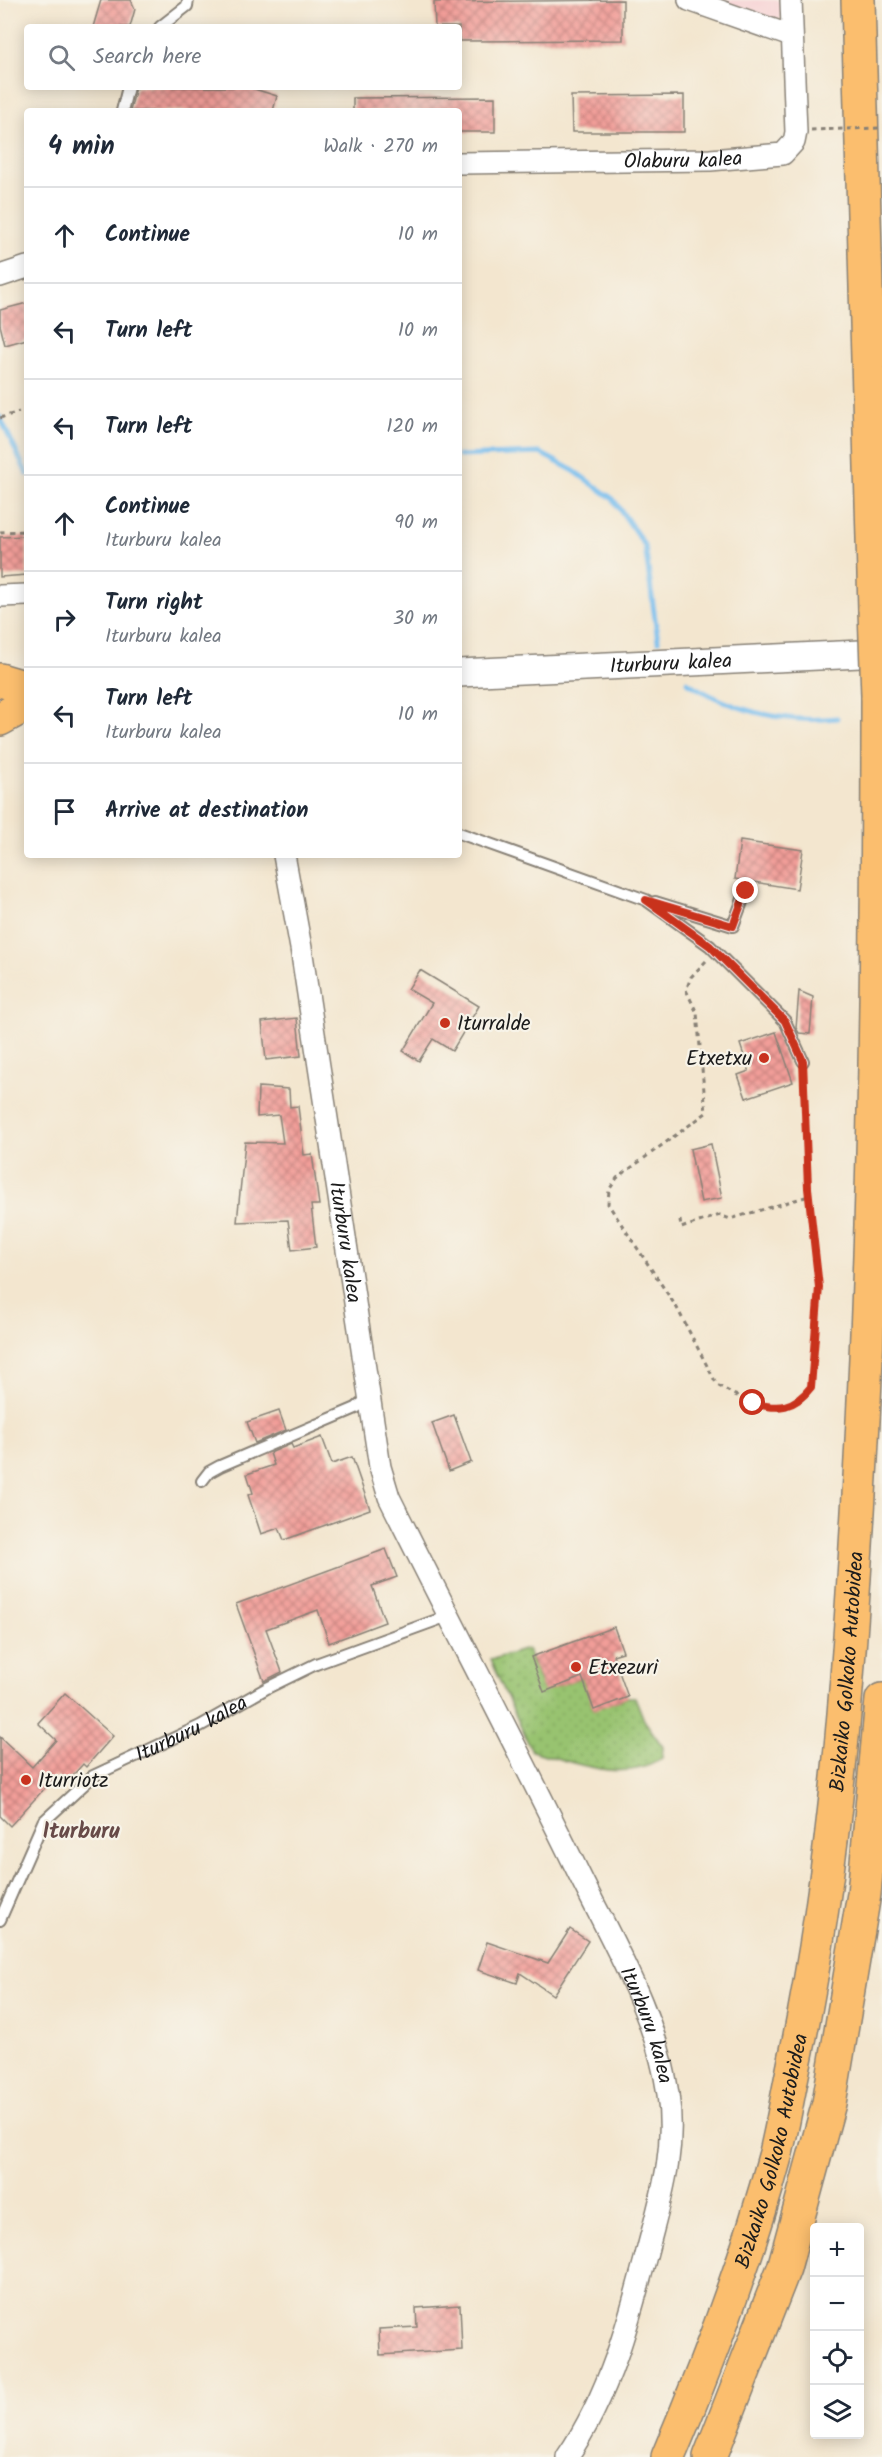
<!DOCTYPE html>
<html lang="en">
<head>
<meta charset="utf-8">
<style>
  :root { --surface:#fff; --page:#f6f6f7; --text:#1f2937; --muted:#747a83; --line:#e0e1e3 }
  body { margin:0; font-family:Kalam,sans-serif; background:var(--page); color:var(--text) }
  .controls { position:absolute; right:18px; bottom:18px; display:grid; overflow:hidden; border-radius:6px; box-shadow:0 3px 15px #0003 }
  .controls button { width:54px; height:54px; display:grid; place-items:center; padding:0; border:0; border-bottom:2px solid var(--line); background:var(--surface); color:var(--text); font:30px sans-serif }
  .stop { position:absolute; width:18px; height:18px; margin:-14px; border:4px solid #c8321e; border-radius:50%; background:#fff }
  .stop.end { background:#c8321e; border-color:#fff; box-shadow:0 2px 6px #0008 }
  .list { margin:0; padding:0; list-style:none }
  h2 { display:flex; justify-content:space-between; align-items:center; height:78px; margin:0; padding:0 24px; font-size:26px }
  h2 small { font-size:20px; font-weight:400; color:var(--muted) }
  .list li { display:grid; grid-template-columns:39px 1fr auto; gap:18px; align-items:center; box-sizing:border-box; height:96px; padding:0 24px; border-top:2px solid var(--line) }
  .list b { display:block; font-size:22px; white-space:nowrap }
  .list p { margin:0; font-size:20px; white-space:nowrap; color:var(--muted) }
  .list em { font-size:20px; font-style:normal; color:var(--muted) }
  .icon { flex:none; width:33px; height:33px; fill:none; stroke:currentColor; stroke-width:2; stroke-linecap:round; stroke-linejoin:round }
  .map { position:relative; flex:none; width:882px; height:2457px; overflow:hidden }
  .search { position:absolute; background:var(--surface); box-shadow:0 3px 15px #0003; left:24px; top:24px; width:438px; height:66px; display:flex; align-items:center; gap:15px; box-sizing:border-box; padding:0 21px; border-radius:6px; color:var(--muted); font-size:22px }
  .panel { position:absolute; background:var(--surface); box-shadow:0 3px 15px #0003; left:24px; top:108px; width:438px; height:750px; border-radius:6px }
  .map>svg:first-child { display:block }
</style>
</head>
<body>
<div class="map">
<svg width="882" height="2457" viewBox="0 0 882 2457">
  <defs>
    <pattern id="park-dots" width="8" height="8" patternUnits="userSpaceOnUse" patternTransform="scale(1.5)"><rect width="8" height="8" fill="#98c370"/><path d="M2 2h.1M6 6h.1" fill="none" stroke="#82a760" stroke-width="1.8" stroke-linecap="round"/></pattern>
    <pattern id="building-cross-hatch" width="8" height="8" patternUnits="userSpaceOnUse" patternTransform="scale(1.5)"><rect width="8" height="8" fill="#f29e99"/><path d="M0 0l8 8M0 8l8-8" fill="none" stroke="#c3807c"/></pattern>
  </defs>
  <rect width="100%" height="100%" fill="#f7f3e8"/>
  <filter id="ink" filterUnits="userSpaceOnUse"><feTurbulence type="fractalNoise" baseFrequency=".0167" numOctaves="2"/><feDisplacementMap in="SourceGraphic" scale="12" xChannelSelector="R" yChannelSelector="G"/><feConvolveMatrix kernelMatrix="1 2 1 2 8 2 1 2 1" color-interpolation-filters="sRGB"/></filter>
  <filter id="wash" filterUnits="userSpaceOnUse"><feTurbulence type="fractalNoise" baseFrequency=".008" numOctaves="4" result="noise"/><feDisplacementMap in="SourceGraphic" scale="24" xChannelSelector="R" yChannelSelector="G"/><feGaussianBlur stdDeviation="1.35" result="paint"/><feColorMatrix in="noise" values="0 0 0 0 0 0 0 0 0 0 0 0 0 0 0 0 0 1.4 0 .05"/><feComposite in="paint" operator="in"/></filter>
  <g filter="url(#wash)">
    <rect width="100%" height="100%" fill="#f3e6cf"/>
    <path fill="#f7cfd3" d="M711,0H782L781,23Z"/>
    <path fill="url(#park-dots)" stroke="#5a7046" stroke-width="1.5" d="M527,1649L544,1691L582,1677L594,1709L628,1697H635L644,1720L663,1747L662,1758C626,1785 571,1762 532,1751L490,1660Z"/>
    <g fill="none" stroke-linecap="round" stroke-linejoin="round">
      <g stroke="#76bdee" stroke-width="5">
        <path d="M0,417L27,474"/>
        <path d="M459,456L540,453L574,471L613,499L645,546L658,641"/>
        <path d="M687,682C733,711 783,724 837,718"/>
      </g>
    </g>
    <g id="blocks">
      <g fill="url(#building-cross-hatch)">
        <path d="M101,0H131L135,9L130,27H93Z"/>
        <path d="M623,0V40L459,41V27H435L434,2Z"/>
        <path d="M136,87H248L277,96L273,111H130Z"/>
        <path d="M684,95V132H572L571,96Z"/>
        <path d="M495,97V132H459V111H353V98Z"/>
        <path d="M27,303V339L5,345L0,325V310Z"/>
        <path d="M27,536V575L0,577V537Z"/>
        <path d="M740,841L803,850L797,889L735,879Z"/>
        <path d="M420,970L479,1006L452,1051L433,1039L419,1061L403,1051L432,1003L408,989Z"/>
        <path d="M799,991L813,997L810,1034L799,1033L796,1028Z"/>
        <path d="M297,1018L301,1056L266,1060L262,1022Z"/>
        <path d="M776,1032L793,1082L746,1098L738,1075L749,1071L740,1044Z"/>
        <path d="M258,1087L289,1089L290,1107L298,1106L304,1155L312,1154L319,1205H311L316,1247L292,1250L288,1220L237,1222L245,1142L283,1143L279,1115L257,1117Z"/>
        <path d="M711,1144L722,1198L701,1202L690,1149Z"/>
        <path d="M279,1411L286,1430L255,1443L247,1422Z"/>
        <path d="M454,1415L471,1462L449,1471L432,1423Z"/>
        <path d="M322,1437L332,1464L352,1457L370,1509L284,1540L279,1528L261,1534L248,1495L253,1493L247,1474L274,1465L270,1453L291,1444L293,1448Z"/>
        <path d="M386,1549L397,1577L372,1586L385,1622L329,1643L318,1610L266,1629L282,1672L264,1681L236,1604Z"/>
        <path d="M614,1627L623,1652L613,1655L628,1697L594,1710L582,1677L544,1692L531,1657Z"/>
        <path d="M65,1693L113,1736L86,1767L83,1764L65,1784L56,1776L10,1826L0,1816V1737L32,1767L56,1740L38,1723Z"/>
        <path d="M570,1929L588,1941L553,1995L520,1973L517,1983L478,1970L487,1942L548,1963Z"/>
        <path d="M460,2305L462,2350L380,2355L379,2329L417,2327L416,2308Z"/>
      </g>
    </g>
  </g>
  <g filter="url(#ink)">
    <use href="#blocks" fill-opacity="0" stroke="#888176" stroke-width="1.5"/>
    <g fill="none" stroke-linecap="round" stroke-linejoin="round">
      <g stroke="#888176" stroke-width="14">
        <g id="service">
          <path d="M160,27L187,6L188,0"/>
          <path d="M122,111L128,87"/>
          <path d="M459,833L646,900L710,946L785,1021L803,1061"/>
          <path d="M655,902L733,926L746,891"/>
          <path d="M202,1481L209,1472L220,1466L356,1408L368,1398"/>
          <path id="s1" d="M0,1920L43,1822L93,1776L200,1726L267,1688L316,1664L448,1616"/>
        </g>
      </g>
      <g stroke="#888176" stroke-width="24">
        <g id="minor">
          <path d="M689,0L791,36"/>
          <path id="s2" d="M459,163L710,160L783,154L794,142L796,132L791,0"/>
          <path d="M0,276L27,267"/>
          <path d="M0,596L27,595"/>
          <path id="s3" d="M284,855L301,948L380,1467L389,1497C452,1624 518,1749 580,1876C614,1945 657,2017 668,2094C676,2151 662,2194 648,2248C629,2321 610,2394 567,2457"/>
        </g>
      </g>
      <g stroke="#888176" stroke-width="30">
        <g id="tertiary">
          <path id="s4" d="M459,673L882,653"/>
        </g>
      </g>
      <g stroke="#888176" stroke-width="36">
        <g id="trunk">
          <path d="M0,680L27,688"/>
          <path d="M0,719L27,704"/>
        </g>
      </g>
      <g stroke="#888176" stroke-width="36">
        <g id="motorway">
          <path d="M858,0L875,610"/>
          <path id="s5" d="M668,2457C710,2358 748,2257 776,2153C783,2124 788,2094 794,2065C837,1865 850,1662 861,1459C875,1205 878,950 878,696"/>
          <path d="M710,2457L784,2268L829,2103L864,1894L882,1700"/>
        </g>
      </g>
      <g stroke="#888176" stroke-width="3" stroke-dasharray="4.5 4.5" stroke-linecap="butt">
        <path d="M0,418L19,412"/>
        <path d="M0,532L27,531"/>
        <path d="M706,961L691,977L686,990L697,1013L706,1113L617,1178L609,1190L608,1204L677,1308L717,1385L735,1395L772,1408H785L802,1399L811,1387L819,1287L808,1188L803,1075"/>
        <path d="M680,1220L681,1228L720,1215L730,1219L809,1196"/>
      </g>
      <use href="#service" stroke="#fff" stroke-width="10"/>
      <use href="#minor" stroke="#fff" stroke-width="21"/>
      <use href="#tertiary" stroke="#fff" stroke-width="27"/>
      <use href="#trunk" stroke="#fbbe6e" stroke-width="33"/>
      <use href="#motorway" stroke="#fbbe6e" stroke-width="33"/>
      <g stroke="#888176" stroke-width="36" stroke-linecap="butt">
        <path id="motorway-bridge" d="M875,610L878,696"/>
      </g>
      <path stroke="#888176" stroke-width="3" stroke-dasharray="4.5 4.5" stroke-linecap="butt" d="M811,130L882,128"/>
      <use href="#motorway-bridge" stroke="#fbbe6e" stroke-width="33"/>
    </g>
  </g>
  <g fill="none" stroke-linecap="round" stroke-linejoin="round" filter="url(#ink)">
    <path stroke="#c8321e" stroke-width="8" d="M746,891L733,926L646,900L710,946L785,1021L803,1061L808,1188L819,1287L811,1387C794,1409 778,1410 753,1403"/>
  </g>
  <g fill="#c8321e" stroke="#f7f3e8" stroke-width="2">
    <circle cx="445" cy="1023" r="6"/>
    <circle cx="764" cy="1058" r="6"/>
    <circle cx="576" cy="1667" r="6"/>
    <circle cx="26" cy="1780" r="6"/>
  </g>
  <g text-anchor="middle" stroke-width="4.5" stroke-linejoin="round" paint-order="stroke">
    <g font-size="21" fill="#1c1c1c" stroke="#f7f3e8">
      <text dy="7" stroke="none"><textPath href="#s2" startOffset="224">Olaburu kalea</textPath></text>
      <text dy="7" stroke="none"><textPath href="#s4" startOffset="212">Iturburu kalea</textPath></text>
      <text dy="7" stroke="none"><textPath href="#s3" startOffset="392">Iturburu kalea</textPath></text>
      <text dy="7" stroke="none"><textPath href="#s5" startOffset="810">Bizkaiko Golkoko Autobidea</textPath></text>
      <text dy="7" stroke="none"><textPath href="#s1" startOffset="284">Iturburu kalea</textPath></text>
      <text dy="7" stroke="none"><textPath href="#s3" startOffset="1239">Iturburu kalea</textPath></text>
      <text dy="7" stroke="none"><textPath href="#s5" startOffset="324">Bizkaiko Golkoko Autobidea</textPath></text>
    </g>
    <g font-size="21" fill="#1c1c1c" stroke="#f7f3e8" text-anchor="start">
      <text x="457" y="1030">Iturralde</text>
      <text x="752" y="1065" text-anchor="end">Etxetxu</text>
      <text x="588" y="1674">Etxezuri</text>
      <text x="38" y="1787">Iturriotz</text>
    </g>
    <g font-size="22" font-weight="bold" fill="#674a48" stroke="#f7f3e8">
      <text x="81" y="1838">Iturburu</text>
    </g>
  </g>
</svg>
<div class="controls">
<button>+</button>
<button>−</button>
<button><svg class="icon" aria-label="locate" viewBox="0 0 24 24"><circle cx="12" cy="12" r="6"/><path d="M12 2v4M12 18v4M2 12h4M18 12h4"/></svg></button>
<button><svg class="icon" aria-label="layers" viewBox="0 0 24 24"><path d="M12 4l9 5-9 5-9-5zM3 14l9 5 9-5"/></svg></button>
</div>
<div class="stop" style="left:753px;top:1403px"></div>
<div class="stop end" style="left:746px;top:891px"></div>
<div class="search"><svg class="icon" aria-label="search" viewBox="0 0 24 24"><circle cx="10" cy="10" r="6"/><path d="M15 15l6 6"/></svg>Search here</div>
<section class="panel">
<h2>4 min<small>Walk · 270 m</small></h2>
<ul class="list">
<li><svg class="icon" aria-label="ahead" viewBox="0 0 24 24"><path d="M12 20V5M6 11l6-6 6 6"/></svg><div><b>Continue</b></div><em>10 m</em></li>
<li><svg class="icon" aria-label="left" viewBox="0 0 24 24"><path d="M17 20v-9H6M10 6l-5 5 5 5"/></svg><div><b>Turn left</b></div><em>10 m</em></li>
<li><svg class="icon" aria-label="left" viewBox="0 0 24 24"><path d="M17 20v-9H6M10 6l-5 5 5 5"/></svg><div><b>Turn left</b></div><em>120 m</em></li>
<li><svg class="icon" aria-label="ahead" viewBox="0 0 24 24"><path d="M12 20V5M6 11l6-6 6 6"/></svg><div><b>Continue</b><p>Iturburu kalea</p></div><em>90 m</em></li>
<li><svg class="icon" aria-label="right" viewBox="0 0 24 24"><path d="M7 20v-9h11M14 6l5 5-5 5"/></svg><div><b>Turn right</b><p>Iturburu kalea</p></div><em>30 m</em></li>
<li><svg class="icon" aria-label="left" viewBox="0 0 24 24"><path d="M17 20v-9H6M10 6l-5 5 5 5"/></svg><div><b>Turn left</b><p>Iturburu kalea</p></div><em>10 m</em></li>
<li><svg class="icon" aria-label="arrive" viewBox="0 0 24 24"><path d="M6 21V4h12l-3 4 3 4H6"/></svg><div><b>Arrive at destination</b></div></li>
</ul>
</section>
</div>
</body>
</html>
